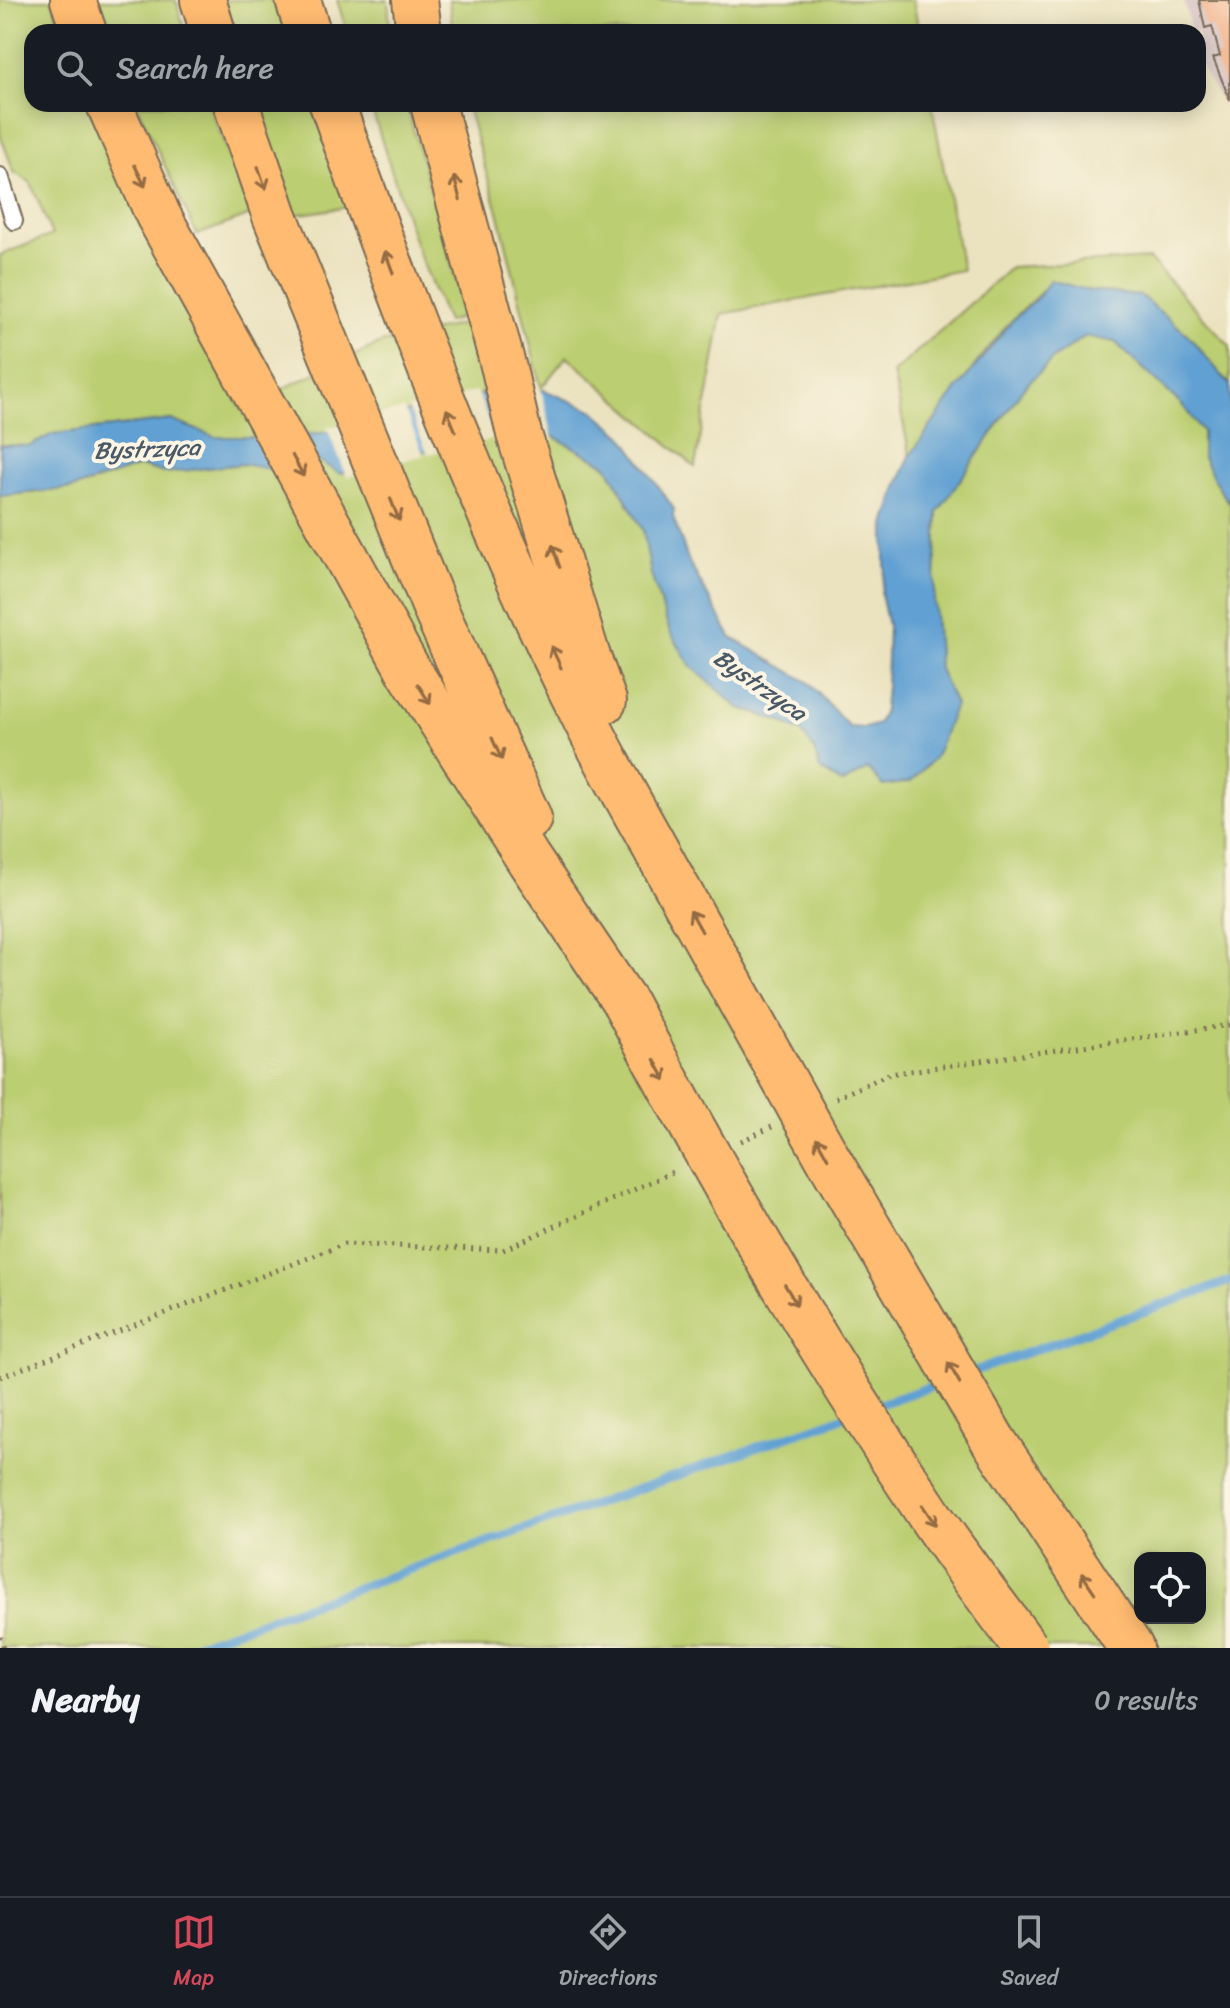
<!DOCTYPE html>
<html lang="en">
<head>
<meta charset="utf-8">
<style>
  :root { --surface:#171b24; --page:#242831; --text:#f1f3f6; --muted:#9ea1a6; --line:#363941; --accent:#d1495b }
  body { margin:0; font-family:Sriracha,sans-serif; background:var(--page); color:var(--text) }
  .controls { position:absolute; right:24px; bottom:24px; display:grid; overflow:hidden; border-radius:16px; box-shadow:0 4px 20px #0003 }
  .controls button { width:72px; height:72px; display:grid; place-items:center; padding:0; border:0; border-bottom:2px solid var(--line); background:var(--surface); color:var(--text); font:40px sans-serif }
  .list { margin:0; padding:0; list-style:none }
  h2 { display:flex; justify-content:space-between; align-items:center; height:104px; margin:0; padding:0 32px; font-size:34px }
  h2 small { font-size:26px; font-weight:400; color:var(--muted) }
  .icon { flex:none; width:44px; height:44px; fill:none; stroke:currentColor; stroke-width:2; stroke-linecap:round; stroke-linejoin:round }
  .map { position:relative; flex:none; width:1230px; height:1648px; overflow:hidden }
  .search { position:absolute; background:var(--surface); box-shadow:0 4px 20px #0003; left:24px; right:24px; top:24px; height:88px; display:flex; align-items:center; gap:20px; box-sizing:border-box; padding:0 28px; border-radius:24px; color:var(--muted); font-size:30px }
  .sheet { height:248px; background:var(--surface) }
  nav { display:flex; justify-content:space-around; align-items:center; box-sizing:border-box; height:112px; border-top:2px solid var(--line); background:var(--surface); font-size:22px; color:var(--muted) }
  nav a { display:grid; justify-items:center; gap:4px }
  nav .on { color:var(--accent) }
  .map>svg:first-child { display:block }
</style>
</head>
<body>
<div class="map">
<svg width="1230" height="1648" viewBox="0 0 1230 1648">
  <rect width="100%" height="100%" fill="#fcf5e5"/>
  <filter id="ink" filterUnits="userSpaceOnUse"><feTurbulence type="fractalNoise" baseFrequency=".0125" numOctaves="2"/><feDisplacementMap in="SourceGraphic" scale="16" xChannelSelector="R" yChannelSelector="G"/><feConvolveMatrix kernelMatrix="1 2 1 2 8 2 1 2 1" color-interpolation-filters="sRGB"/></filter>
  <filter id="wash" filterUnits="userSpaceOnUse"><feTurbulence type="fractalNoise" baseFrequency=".006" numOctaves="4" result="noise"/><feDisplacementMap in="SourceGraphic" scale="32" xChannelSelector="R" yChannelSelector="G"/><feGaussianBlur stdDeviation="1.8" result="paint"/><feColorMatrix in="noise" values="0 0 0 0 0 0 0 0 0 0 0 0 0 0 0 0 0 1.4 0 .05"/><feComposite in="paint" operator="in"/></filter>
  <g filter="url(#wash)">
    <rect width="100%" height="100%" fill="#ebe2bf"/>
    <path fill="#d2bec2" d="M1184,0H1230V115L1198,62V32H1191Z"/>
    <g fill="#bbce71" stroke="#7b7c48" stroke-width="2" fill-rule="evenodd">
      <path d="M0,0H52L63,32H32V104H87L241,408L381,343L467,323L517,388L459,398L338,431L286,437H215L171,420L53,434L30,446L0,445V255L52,235L31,183L14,172L0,134Z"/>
      <path d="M96,0H176L185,32H108Z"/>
      <path d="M223,0H279L290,32H233Z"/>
      <path d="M337,0H388L390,32H347Z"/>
      <path d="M449,0H913L919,32H453Z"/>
      <path d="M136,104H209L251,215L197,235Z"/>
      <path d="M256,104H314L349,207L294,215Z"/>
      <path d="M370,104H406L466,316L447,322L416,246Z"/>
      <path d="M466,104H932L962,270L722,314L695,467L567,356L541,388L499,215Z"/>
      <path d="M1149,259L1230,346V385L1187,334L1141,296L1091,291L1050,281C1039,296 1024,307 1011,321C974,363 942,410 910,456L893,373L1011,267Z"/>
      <path d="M1086,336L1115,342L1183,406L1202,431V455L1221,492L1230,503V1648H0V496L75,488L140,466L164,473L243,464L281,471L310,456L420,452L506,432L539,429L607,465L643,530L651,574L670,632L738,707L779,721L801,732L814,749L820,769L842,783L868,769L955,705L939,669L934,602L938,512L1024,387L1053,359ZM1140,1558H1200V1618H1140Z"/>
    </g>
    <path fill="#61a0d3" stroke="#4e6578" stroke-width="2" d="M1050,280L1091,291L1141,296L1187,334L1230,385V503L1221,492L1202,455V431L1183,406L1115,342L1085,336L1053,359L1024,387L938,512L934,602L939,669L955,705L935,757L911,782L883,786L868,769L842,783L820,769L814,749L801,732L779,721L738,707L691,666L670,632L651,574L643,530L607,465L540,429L506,432L420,452L340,474L310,456L281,471L243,464L164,473L140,466L75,488L0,496V445L30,446L53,434L171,420L215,437H286L338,431L459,398L525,387L544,390L593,410L623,436L674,509L673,517L689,562L731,637L808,682L849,727L865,728L878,724L884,710L886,686L888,626L881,594L885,570V525L898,484L910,456L954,393L1012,321L1040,295Z"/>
    <g fill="#ebe2bf">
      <path d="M525,383L540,385L554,442L539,433Z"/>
      <path d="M477,391L496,439L428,454L408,408Z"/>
      <path d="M404,409L424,455L347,477L327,428Z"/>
    </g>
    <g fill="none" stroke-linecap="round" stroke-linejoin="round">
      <g stroke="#61a0d3" stroke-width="9">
        <path d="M969,1373L1230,1281"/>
        <path d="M871,1407L944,1382"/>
        <path d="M186,1648L849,1415"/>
      </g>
    </g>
    <g id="blocks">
      <path fill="#f1a579" d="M1199,0H1230V100L1213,58L1220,56L1212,26L1205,28Z"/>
    </g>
  </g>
  <g filter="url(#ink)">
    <use href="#blocks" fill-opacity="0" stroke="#796a56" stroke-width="2"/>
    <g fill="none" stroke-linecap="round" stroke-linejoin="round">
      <g stroke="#796a56" stroke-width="20">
        <path id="service" d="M0,176L14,221"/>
      </g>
      <g stroke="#796a56" stroke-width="48">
        <g id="motorway">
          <path d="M73,0L84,32"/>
          <path d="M203,0L213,32"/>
          <path d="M298,0L308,32"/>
          <path d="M415,0L419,32"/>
          <path d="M109,104L158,215L409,671L529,860L624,1001"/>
          <path d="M236,104L275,216L437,613L529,818"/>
          <path d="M332,104C406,313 486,522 586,721C612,773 642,824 670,875"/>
          <path d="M433,104L504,369L519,434L588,657L604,701"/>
          <path d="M993,1440L1131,1648"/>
        </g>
      </g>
      <g stroke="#796a56" stroke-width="5" stroke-dasharray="2 6" stroke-linecap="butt">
        <path d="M836,1098L889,1074L1230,1025"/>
        <path d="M741,1141L772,1127"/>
        <path d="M0,1377L345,1244L503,1250L677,1170"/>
        <path d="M0,1637L4,1648"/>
      </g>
      <use href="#service" stroke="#fff" stroke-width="16"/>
      <use href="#motorway" stroke="#ffbb71" stroke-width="44"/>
      <g stroke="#796a56" stroke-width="48" stroke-linecap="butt">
        <g id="motorway-bridge">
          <path d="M670,875L826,1155L993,1440"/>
          <path d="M624,1001C717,1178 819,1350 930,1516C960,1561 994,1604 1026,1648"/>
        </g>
      </g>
      <use href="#motorway-bridge" stroke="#ffbb71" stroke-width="44"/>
    </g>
    <defs><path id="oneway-shaft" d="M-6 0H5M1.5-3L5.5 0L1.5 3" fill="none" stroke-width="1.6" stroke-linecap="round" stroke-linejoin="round" transform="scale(2)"/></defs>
    <g stroke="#936b43">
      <use href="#oneway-shaft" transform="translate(140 176) rotate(64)"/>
      <use href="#oneway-shaft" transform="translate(262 178) rotate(71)"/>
      <use href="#oneway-shaft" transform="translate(457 188) rotate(-105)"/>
      <use href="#oneway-shaft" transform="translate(389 262) rotate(-110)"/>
      <use href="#oneway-shaft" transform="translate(451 420) rotate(-112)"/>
      <use href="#oneway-shaft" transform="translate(298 466) rotate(62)"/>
      <use href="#oneway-shaft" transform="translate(395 510) rotate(68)"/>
      <use href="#oneway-shaft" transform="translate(556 556) rotate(-108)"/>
      <use href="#oneway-shaft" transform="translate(556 657) rotate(-115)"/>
      <use href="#oneway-shaft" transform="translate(424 694) rotate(58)"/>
      <use href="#oneway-shaft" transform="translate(497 749) rotate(66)"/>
      <use href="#oneway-shaft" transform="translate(696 921) rotate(-119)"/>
      <use href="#oneway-shaft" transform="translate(660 1070) rotate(62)"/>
      <use href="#oneway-shaft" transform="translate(822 1148) rotate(-119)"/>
      <use href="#oneway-shaft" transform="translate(791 1295) rotate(59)"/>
      <use href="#oneway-shaft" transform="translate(954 1373) rotate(-120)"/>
      <use href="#oneway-shaft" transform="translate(929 1515) rotate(56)"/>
      <use href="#oneway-shaft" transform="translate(1088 1583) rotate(-124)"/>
    </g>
  </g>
  <g text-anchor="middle" stroke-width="8" stroke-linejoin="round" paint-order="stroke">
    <g font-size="24" font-style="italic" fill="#4a5966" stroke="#fcf5e5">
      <text transform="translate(147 449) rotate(-2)" y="8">Bystrzyca</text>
      <text transform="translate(760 685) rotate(35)" y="8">Bystrzyca</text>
    </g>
  </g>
</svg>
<div class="controls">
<button><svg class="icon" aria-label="locate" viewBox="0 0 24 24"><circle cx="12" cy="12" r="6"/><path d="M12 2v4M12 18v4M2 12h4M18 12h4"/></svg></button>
</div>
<div class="search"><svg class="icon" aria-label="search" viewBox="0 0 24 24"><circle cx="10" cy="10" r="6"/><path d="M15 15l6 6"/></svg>Search here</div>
</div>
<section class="sheet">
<h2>Nearby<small>0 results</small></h2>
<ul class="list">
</ul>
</section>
<nav>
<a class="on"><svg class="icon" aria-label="map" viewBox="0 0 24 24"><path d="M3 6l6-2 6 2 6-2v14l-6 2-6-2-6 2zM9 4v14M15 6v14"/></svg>Map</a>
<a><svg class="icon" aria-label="directions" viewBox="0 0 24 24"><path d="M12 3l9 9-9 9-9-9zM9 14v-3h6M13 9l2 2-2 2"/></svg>Directions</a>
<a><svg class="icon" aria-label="saved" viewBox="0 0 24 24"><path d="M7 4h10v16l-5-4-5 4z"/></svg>Saved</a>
</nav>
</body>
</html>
